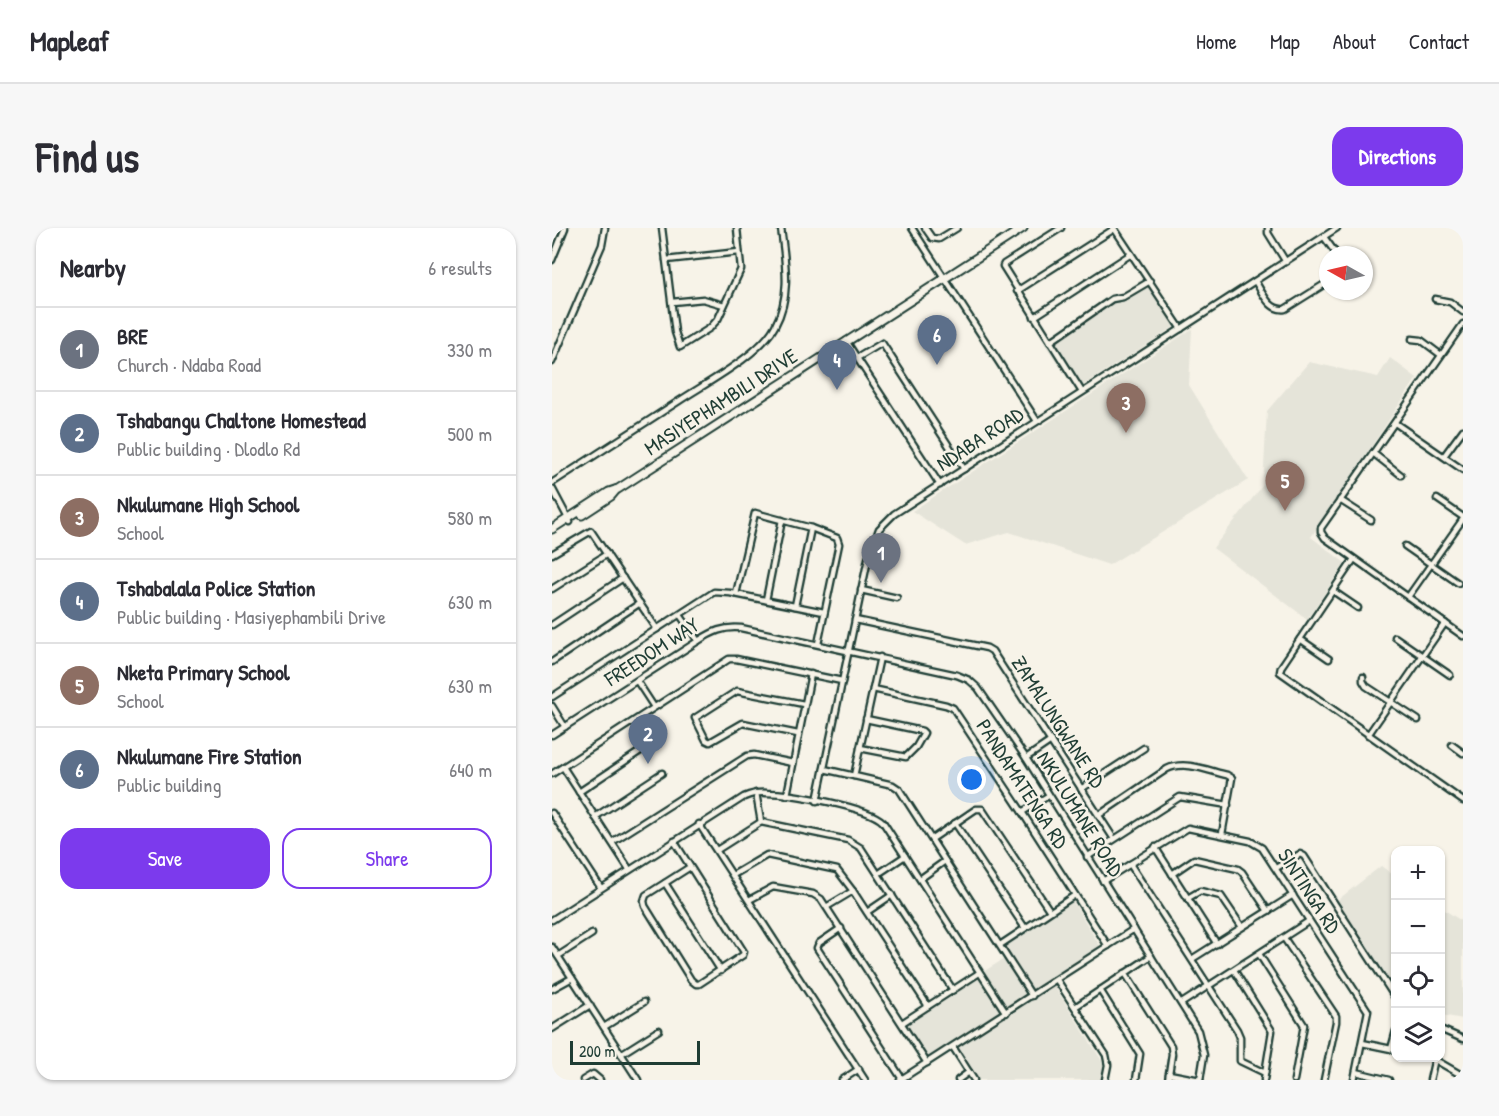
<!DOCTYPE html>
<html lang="en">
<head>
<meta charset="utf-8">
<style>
  :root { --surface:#fff; --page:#f7f7f7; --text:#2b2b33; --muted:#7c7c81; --line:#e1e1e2; --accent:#7c3aed }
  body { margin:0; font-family:"Patrick Hand",sans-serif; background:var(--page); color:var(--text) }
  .controls { position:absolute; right:18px; bottom:18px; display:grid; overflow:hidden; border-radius:12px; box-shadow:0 2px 4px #0004 }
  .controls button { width:54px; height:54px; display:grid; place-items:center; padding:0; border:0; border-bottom:2px solid var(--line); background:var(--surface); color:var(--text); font:30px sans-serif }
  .compass { position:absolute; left:767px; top:18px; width:54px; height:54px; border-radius:50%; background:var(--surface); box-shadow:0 2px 4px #0004; rotate:278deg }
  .scale { position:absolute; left:18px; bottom:15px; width:130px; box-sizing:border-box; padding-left:6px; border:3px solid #1f3d34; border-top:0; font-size:16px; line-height:21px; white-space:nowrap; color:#1f3d34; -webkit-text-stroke:4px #f7f3e8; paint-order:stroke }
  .you { position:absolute; left:420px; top:552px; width:21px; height:21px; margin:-15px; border:4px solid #fff; border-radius:50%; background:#1a73e8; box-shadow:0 0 0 9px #1a73e833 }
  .badge { display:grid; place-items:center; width:39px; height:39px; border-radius:50%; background:var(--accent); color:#fff; font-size:20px; font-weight:700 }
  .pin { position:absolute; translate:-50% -50px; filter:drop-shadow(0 2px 3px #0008) }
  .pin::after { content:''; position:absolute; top:32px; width:21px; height:18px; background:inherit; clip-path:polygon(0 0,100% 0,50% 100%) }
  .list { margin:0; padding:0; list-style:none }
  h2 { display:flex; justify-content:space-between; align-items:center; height:78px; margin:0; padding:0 24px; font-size:26px }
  h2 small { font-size:20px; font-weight:400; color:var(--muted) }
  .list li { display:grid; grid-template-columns:39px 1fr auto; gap:18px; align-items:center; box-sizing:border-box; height:84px; padding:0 24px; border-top:2px solid var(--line) }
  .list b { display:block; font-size:22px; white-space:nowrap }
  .list p { margin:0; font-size:20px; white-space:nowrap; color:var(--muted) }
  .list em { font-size:20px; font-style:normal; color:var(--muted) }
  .actions { display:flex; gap:12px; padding:18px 24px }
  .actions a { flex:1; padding:14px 0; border:2px solid var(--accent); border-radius:18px; text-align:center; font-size:21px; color:var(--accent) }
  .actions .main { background:var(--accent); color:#fff }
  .icon { flex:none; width:33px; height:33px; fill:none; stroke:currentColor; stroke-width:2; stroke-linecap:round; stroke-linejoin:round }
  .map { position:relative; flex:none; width:911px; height:852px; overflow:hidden; border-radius:18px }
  header { display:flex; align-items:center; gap:36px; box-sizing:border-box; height:84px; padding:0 30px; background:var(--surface); border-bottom:2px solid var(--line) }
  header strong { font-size:28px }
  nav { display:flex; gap:33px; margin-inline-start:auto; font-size:21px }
  .intro { display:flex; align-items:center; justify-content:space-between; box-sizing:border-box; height:144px; padding:0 36px }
  h1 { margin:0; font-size:42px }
  .button { padding:15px 27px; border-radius:18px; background:var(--accent); color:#fff; font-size:21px; font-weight:700 }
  main { display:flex; gap:36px; padding:0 36px }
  aside { flex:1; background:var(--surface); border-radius:18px; box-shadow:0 2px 4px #0004 }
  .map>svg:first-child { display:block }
</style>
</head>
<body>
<header>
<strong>Mapleaf</strong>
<nav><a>Home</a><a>Map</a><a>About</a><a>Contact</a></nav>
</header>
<div class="intro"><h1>Find us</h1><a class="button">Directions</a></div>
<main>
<aside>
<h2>Nearby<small>6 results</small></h2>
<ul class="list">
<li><span class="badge" style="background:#6b7280">1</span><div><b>BRE</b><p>Church · Ndaba Road</p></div><em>330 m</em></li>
<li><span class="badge" style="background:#5c6f8a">2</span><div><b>Tshabangu Chaltone Homestead</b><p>Public building · Dlodlo Rd</p></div><em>500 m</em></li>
<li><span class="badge" style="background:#8d6e63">3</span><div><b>Nkulumane High School</b><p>School</p></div><em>580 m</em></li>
<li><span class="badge" style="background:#5c6f8a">4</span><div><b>Tshabalala Police Station</b><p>Public building · Masiyephambili Drive</p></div><em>630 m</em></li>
<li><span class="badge" style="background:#8d6e63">5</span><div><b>Nketa Primary School</b><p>School</p></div><em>630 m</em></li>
<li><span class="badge" style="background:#5c6f8a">6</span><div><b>Nkulumane Fire Station</b><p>Public building</p></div><em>640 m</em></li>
</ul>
<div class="actions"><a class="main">Save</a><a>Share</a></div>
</aside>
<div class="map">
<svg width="911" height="852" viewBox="0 0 911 852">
  <rect width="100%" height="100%" fill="#f7f3e8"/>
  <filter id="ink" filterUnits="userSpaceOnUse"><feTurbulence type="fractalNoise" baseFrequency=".0167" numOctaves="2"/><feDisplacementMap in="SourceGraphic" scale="12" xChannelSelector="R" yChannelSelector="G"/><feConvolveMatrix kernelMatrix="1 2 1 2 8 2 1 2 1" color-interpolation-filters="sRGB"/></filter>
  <g filter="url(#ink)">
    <g fill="#e5e4d9">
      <path d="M595,48L628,95L524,162L492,115Z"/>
      <path d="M640,101L637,157L696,252L557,337L457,304L413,317L360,283Z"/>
      <path d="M838,130L865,150L759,309L793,335L755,391L661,320L711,257L715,183L757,134L826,149Z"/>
      <path d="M829,638L843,648V770L783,674Z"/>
      <path d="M520,672L548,718L498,751L552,836L549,852H425L401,816L377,831L351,793L457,728L451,718Z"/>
      <path d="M888,679L911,694V791L889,787Z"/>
    </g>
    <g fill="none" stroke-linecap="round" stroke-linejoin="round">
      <g stroke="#1f3d34" stroke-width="9">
        <g id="minor">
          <path d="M110,0L123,104L128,119L158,100L166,91L189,41L185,0"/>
          <path d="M360,0L485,193"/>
          <path d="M373,0L380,10L387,11L405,0"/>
          <path d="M509,0L452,36L451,38L530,164"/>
          <path d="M562,0L629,101"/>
          <path d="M716,0V5L734,34"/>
          <path d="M772,9L785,27"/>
          <path d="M0,32L13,0"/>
          <path d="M114,32L187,24"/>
          <path d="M703,53C711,65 717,83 733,81L776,54"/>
          <path d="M465,63L562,1"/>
          <path d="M883,71L898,74L911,84"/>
          <path d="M120,74L151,71L172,77"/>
          <path d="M482,89L579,26"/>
          <path d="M911,96L769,300V304L773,310L911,408"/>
          <path d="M860,111L869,112L889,127"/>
          <path d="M294,113L305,130"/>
          <path d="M498,114L560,71L571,69L598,53"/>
          <path d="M0,134L50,17L53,0"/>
          <path d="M843,195L911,242"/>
          <path d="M821,225L849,247"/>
          <path d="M892,228L911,202"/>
          <path d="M0,255C42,228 84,201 127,173C154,155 208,127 223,98C240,66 233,34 229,0"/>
          <path d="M388,257L305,130L330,115L412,241"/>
          <path d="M0,260L18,294"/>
          <path d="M885,271L911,289"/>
          <path d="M788,272L819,292"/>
          <path d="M853,318L906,355"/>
          <path d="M0,326L39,303L105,401"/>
          <path d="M802,331L729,439L728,444L911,573"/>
          <path d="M0,361L55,326"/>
          <path d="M309,362L345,370"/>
          <path d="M781,363L806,380"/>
          <path d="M184,366L203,285L259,300L285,310L287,316L266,416"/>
          <path d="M856,369L911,291"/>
          <path d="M214,372L230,292"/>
          <path d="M243,378L259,300"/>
          <path d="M128,387L146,413"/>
          <path d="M303,392L435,420L440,423L562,611"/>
          <path d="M0,397L71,350"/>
          <path d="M843,409L898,447"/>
          <path d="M748,411L777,431"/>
          <path d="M0,434L88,375"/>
          <path d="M811,449V453L814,458L866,492"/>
          <path d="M85,453L102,479"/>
          <path d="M321,461L394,477L401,480L470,584L556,718"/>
          <path d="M0,469L162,364L178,365L272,384"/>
          <path d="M0,478L13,499"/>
          <path d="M246,506L191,495L158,514L154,512L143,490L185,463L252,476"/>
          <path d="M0,507L146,413C160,404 172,398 189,400L405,447L417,452L426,460L474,530L646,803L652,827L648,852"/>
          <path d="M816,507L893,395"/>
          <path d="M900,517L911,525"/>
          <path d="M308,520L354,529L364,519L372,505L370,503L314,491"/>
          <path d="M474,530L499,513"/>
          <path d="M11,539L77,641"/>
          <path d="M272,541L341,557L347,561L480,768"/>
          <path d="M0,546L177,431H184L290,453"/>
          <path d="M302,548L328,429"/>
          <path d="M529,561L592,520"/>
          <path d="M27,564L96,518"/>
          <path d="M204,565L209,594"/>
          <path d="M235,567L259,446"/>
          <path d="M265,573L316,331L327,301L342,286L785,0"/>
          <path d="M470,584L496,568"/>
          <path d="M0,585L49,660"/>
          <path d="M547,587L615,541C633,532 657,543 675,547L680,550L670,606"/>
          <path d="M43,589L110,545"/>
          <path d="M403,595L473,700"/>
          <path d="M147,596L313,852"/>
          <path d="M380,611L424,581H430L498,683"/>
          <path d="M122,613L192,724L191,727L147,756H144L139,752L93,678L92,673L94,667L138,639"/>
          <path d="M60,614L195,528L202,527L241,535"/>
          <path d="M603,619L665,716"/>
          <path d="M165,622L209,594L296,612L309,620L401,762"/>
          <path d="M535,629L628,569L676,577"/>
          <path d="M578,636L685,802L688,809V833L713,845"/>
          <path d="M724,640L748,626L752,628L844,771"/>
          <path d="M326,646L353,628"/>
          <path d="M620,646L642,631L686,641L690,644L716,683"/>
          <path d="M181,647L215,627L285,642L301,663L376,778"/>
          <path d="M368,651L393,633"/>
          <path d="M551,653L636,600L698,613L710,620L816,783L802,852"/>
          <path d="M113,655L169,743"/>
          <path d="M636,670L648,663L669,668L690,699"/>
          <path d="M197,672L221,659L261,666L269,671L375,835"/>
          <path d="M276,678L301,663"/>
          <path d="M315,684L340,667"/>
          <path d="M0,692L192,569C199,566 207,564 215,565C237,565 317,579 331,594L454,785"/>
          <path d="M289,700L267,715L265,720L350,851"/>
          <path d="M732,710L784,788V794L772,852"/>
          <path d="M448,717L523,667"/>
          <path d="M0,719L86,852"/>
          <path d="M707,726L752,797L742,852"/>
          <path d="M6,728L40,706"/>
          <path d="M640,731L741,667"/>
          <path d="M682,742L720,803L712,852"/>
          <path d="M573,745L619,818L620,826L616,852"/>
          <path d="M505,752L554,827L556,837L553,852"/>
          <path d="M0,761L20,750"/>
          <path d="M548,762L588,826L584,852"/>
          <path d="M630,775L757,693"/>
          <path d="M523,779L599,728"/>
          <path d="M350,795L427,745"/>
          <path d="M52,799L92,774"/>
          <path d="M0,801L38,777"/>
          <path d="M888,801L911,811"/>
          <path d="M810,815L844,822"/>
          <path d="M401,819L422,852"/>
          <path d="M839,821L844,803"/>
          <path d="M69,826L107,802"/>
          <path d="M880,830L911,848"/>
          <path d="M804,844L837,852"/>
          <path d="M617,846L648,852"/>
          <path d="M31,852L41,846L48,852"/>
          <path d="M290,852L307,841"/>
          <path d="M348,852L582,701"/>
          <path d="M406,852L417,844"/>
          <path d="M878,852L883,830"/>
        </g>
      </g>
      <g stroke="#1f3d34" stroke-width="11">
        <g id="primary">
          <path d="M30,287L59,268L64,262"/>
          <path d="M0,301L57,264L66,261L471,0"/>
        </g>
      </g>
      <use href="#minor" stroke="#f7f3e8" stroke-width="4.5"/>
      <use href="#primary" stroke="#f7f3e8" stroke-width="7"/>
    </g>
  </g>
  <g text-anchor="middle" stroke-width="5" stroke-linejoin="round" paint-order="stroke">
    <g font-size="21" fill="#1f3d34" stroke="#f7f3e8">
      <text transform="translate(169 174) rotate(-33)" y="7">MASIYEPHAMBILI DRIVE</text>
      <text transform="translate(428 211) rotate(-33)" y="7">NDABA ROAD</text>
      <text transform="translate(100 424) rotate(-33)" y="7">FREEDOM WAY</text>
      <text transform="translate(506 494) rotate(57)" y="7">ZAMALUNGWANE RD</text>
      <text transform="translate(470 556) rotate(57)" y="7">PANDAMATENGA RD</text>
      <text transform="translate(528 586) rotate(58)" y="7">NKULUMANE ROAD</text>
      <text transform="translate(757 663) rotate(57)" y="7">SINTINGA RD</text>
    </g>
  </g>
</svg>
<div class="controls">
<button>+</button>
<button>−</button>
<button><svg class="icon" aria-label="locate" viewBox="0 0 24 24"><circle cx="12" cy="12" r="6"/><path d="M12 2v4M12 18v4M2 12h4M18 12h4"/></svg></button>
<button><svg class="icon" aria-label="layers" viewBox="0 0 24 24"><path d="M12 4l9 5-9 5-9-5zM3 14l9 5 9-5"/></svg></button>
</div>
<svg class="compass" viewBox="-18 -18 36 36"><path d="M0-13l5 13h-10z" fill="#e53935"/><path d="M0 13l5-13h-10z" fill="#7c7c81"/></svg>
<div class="scale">200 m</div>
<div class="you"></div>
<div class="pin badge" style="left:329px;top:355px;background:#6b7280">1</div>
<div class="pin badge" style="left:96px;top:536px;background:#5c6f8a">2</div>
<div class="pin badge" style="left:574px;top:205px;background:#8d6e63">3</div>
<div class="pin badge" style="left:285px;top:162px;background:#5c6f8a">4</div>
<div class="pin badge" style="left:733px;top:283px;background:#8d6e63">5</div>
<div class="pin badge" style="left:385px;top:137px;background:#5c6f8a">6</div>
</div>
</main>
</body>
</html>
